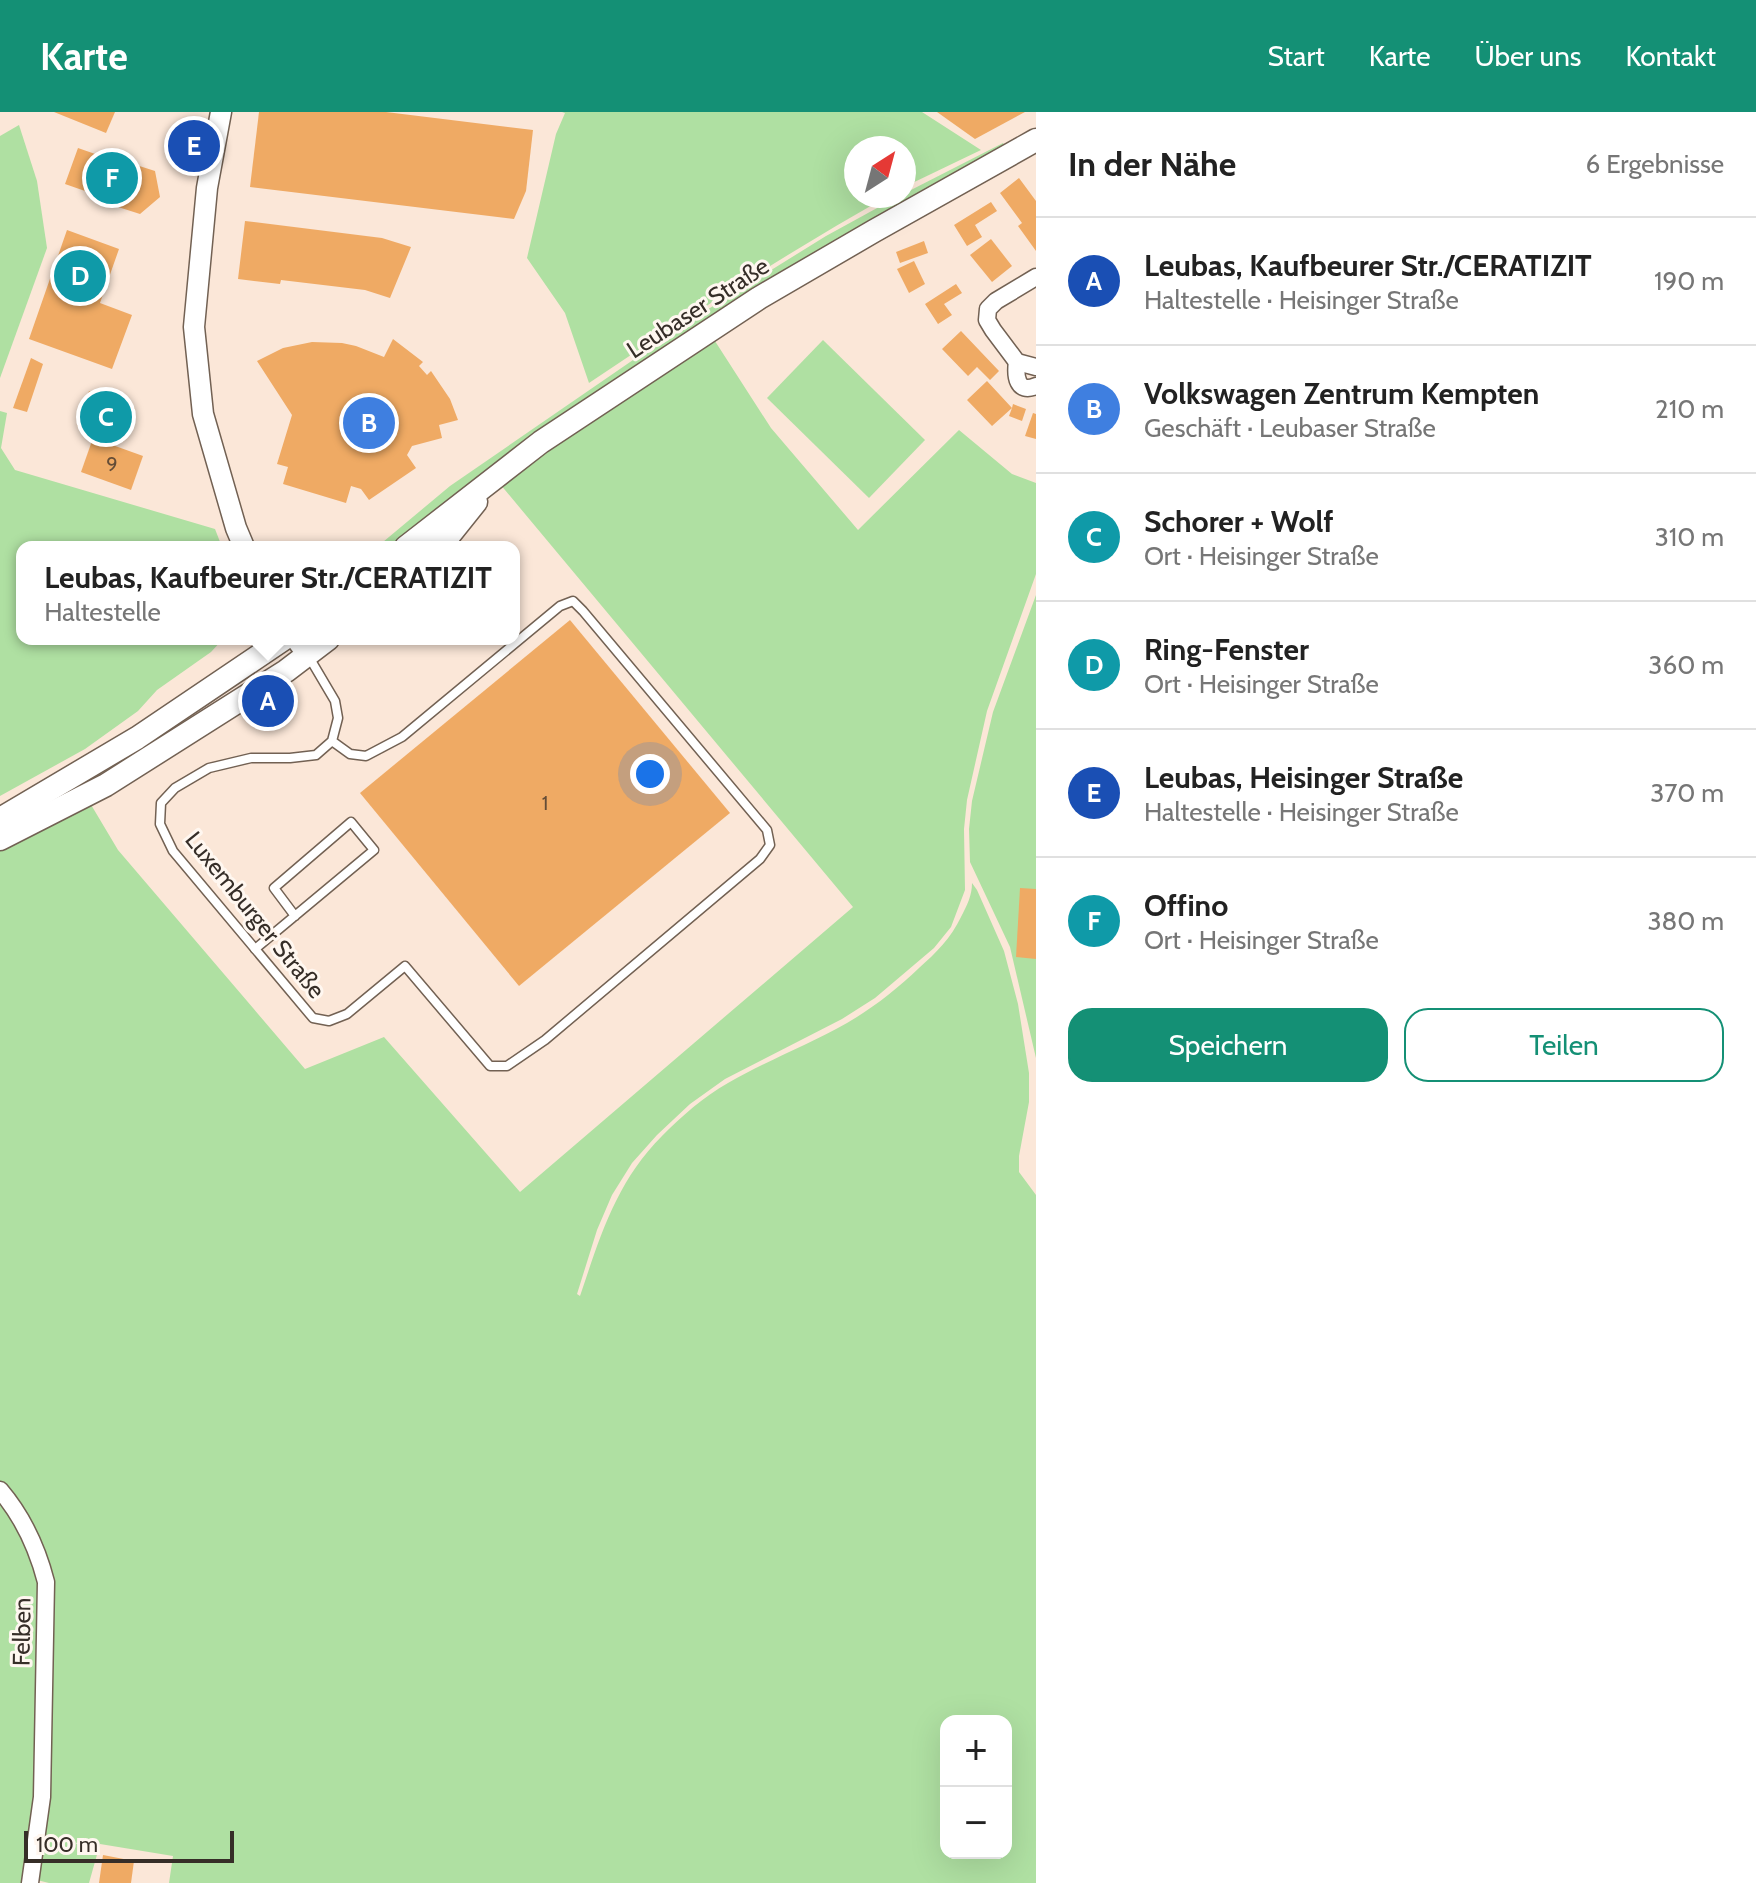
<!DOCTYPE html>
<html lang="de">
<head>
<meta charset="utf-8">
<style>
  :root { --surface:#fff; --page:#f2f2f2; --text:#222; --muted:#767676; --line:#e0e0e0; --accent:#149075 }
  body { margin:0; font-family:Cabin,sans-serif; background:var(--page); color:var(--text) }
  .controls { position:absolute; right:24px; bottom:24px; display:grid; overflow:hidden; border-radius:16px; box-shadow:0 8px 32px #0002 }
  .controls button { width:72px; height:72px; display:grid; place-items:center; padding:0; border:0; border-bottom:2px solid var(--line); background:var(--surface); color:var(--text); font:40px sans-serif }
  .compass { position:absolute; left:844px; top:24px; width:72px; height:72px; border-radius:50%; background:var(--surface); box-shadow:0 8px 32px #0002; rotate:36deg }
  .scale { position:absolute; left:24px; bottom:20px; width:210px; box-sizing:border-box; padding-left:8px; border:4px solid #362e28; border-top:0; font-size:22px; line-height:28px; white-space:nowrap; color:#362e28; -webkit-text-stroke:6px #fff7f0; paint-order:stroke }
  .you { position:absolute; left:650px; top:662px; width:28px; height:28px; margin:-20px; border:6px solid #fff; border-radius:50%; background:#1a73e8; box-shadow:0 0 0 12px #1a73e833 }
  .badge { display:grid; place-items:center; width:52px; height:52px; border-radius:50%; background:var(--accent); color:#fff; font-size:26px; font-weight:700 }
  .pin { position:absolute; translate:-50% -50%; border:4px solid #fff; box-shadow:0 2px 8px #0006 }
  .popup { position:absolute; left:16px; top:429px; width:504px; height:104px; box-sizing:border-box; display:grid; place-content:center; border-radius:16px; background:var(--surface); filter:drop-shadow(0 2px 6px #0005); font-size:26px; white-space:nowrap; color:var(--muted) }
  .popup b { font-size:30px; color:var(--text) }
  .popup::after { content:''; position:absolute; left:50%; top:100%; margin-left:-16px; border:16px solid transparent; border-top-color:var(--surface) }
  .list { margin:0; padding:0; list-style:none }
  h2 { display:flex; justify-content:space-between; align-items:center; height:104px; margin:0; padding:0 32px; font-size:34px }
  h2 small { font-size:26px; font-weight:400; color:var(--muted) }
  .list li { display:grid; grid-template-columns:52px 1fr auto; gap:24px; align-items:center; box-sizing:border-box; height:128px; padding:0 32px; border-top:2px solid var(--line) }
  .list b { display:block; font-size:30px; white-space:nowrap }
  .list p { margin:0; font-size:26px; white-space:nowrap; color:var(--muted) }
  .list em { font-size:26px; font-style:normal; color:var(--muted) }
  .actions { display:flex; gap:16px; padding:24px 32px }
  .actions a { flex:1; padding:18px 0; border:2px solid var(--accent); border-radius:24px; text-align:center; font-size:28px; color:var(--accent) }
  .actions .main { background:var(--accent); color:#fff }
  .map { position:relative; flex:none; width:1036px; height:1771px; overflow:hidden }
  header { display:flex; align-items:center; gap:48px; box-sizing:border-box; height:112px; padding:0 40px; background:var(--accent); color:#fff }
  header strong { font-size:38px }
  nav { display:flex; gap:44px; margin-inline-start:auto; font-size:28px }
  main { display:flex }
  aside { flex:1; background:var(--surface) }
  .map>svg:first-child { display:block }
</style>
</head>
<body>
<header>
<strong>Karte</strong>
<nav><a>Start</a><a>Karte</a><a>Über uns</a><a>Kontakt</a></nav>
</header>
<main>
<div class="map">
<svg width="1036" height="1771" viewBox="0 0 1036 1771">
  <rect width="100%" height="100%" fill="#fbe7d8"/>
  <g fill="#afe0a2" fill-rule="evenodd">
    <path d="M562,0H922L981,38L904,75V36H856V84H888C786,142 687,205 589,271L565,201L527,146L556,22L565,1Z"/>
    <path d="M19,13L37,69L47,136L0,266V24Z"/>
    <path d="M1003,31L1008,38L483,364L393,435H377L450,374L697,204L826,124L899,84H904V81L909,79Z"/>
    <path d="M713,226L771,316L858,418L959,318L1012,362L1036,371V462L987,599L967,688L964,717L965,778L951,815L934,836L875,886L842,907L725,967L690,992L657,1023L632,1051L612,1083L597,1118L577,1182L580,1184C600,1125 616,1070 662,1024C682,1004 703,985 728,971C766,949 808,933 847,911C873,896 897,877 919,856C936,841 951,826 961,805C967,793 972,784 972,771L977,778L1004,839L1018,892L1029,961V990L1019,1044V1060L1036,1083V1771H169L173,1744L100,1732L89,1771H49L37,1768L50,1468L0,1371V733L90,691L118,738L305,957L384,925L520,1080L853,795L500,372L547,337ZM946,1609H1006V1741H946Z"/>
    <path d="M823,228L925,328L869,386L767,286Z"/>
    <path d="M0,299L7,301L1,336L15,358L215,417L222,435H22V527H223L211,540L157,578L138,599L85,637L0,684Z"/>
    <path d="M1036,483V946L1010,835L970,750L969,717L972,689L993,600Z"/>
    <path d="M0,1386L23,1418L41,1472L37,1685L26,1771H0Z"/>
  </g>
  <g fill="#efaa64">
    <path d="M54,0H115L106,21Z"/>
    <path d="M259,0H386L533,18L526,79L514,107L250,75Z"/>
    <path d="M937,0H1025L975,27Z"/>
    <path d="M78,36L118,50L116,54L124,56L130,51L155,59L160,85L140,102L115,94L114,85L106,82L105,86L65,72Z"/>
    <path d="M1019,66L1036,89V139L1018,114L1022,111L1000,81Z"/>
    <path d="M991,90L997,99L975,113L982,125L967,134L954,113Z"/>
    <path d="M245,109L382,126L411,135L390,186L365,178L281,168L280,172L238,167Z"/>
    <path d="M67,118L119,137L100,191L132,203L112,257L29,227Z"/>
    <path d="M991,127L1012,154L992,170L970,143Z"/>
    <path d="M924,129L928,141L900,151L896,140Z"/>
    <path d="M914,149L925,172L909,181L897,157Z"/>
    <path d="M956,172L962,181L944,192L952,203L938,212L925,192Z"/>
    <path d="M961,219L999,259L990,268L977,255L968,264L942,237Z"/>
    <path d="M393,227L423,250L419,254L427,263L431,259L450,287L458,308L439,313L442,326L412,334L407,343L416,356L369,388L361,377L351,374L346,391L283,372L288,355L277,352L292,303L257,249L283,236L312,230L342,231L356,234L384,245Z"/>
    <path d="M31,246L43,252L27,300L13,296Z"/>
    <path d="M987,269L1012,296L1013,292L1026,297L1022,309L1009,304L1012,296L992,314L967,288Z"/>
    <path d="M89,279L135,296L123,330L77,314Z"/>
    <path d="M1033,301L1036,302V327L1025,324Z"/>
    <path d="M93,326L143,344L131,378L81,360Z"/>
    <path d="M570,508L730,701L519,874L360,681Z"/>
    <path d="M1020,776L1036,777V847L1016,845Z"/>
    <path d="M103,1743L134,1749L131,1771H99Z"/>
  </g>
  <g fill="none" stroke-linecap="round" stroke-linejoin="round">
    <g stroke="#726153" stroke-width="11">
      <g id="service">
        <path d="M309,545L335,589L338,606L332,629L316,643L290,646H251L209,656L175,676L161,691L160,712L173,739L313,906L329,909L347,902L405,854L490,954H507L545,928L760,747L770,733L767,718L583,499L573,489L560,494L402,625L366,644L350,642L332,629"/>
        <path d="M255,837L374,738L351,710L274,776L295,804"/>
      </g>
    </g>
    <g stroke="#726153" stroke-width="19">
      <g id="minor">
        <path d="M1036,165L996,189L988,197L987,208L993,218L1017,250L1036,255"/>
        <path d="M1017,250C1015,264 1017,282 1036,274"/>
        <path d="M0,1378C23,1405 37,1435 46,1470L42,1685L30,1771"/>
      </g>
    </g>
    <g stroke="#726153" stroke-width="23">
      <g id="tertiary">
        <path d="M221,0L207,76L194,215L203,302L236,416L244,435"/>
        <path d="M296,527L308,543"/>
      </g>
    </g>
    <g stroke="#726153" stroke-width="25">
      <g id="secondary">
        <path d="M406,435L541,330L759,186L874,119L1036,28"/>
        <path d="M440,435L476,390"/>
        <path d="M0,707L137,626L284,527"/>
        <path d="M0,727L106,673L286,559L328,527"/>
      </g>
    </g>
    <use href="#service" stroke="#fff" stroke-width="8"/>
    <use href="#minor" stroke="#fff" stroke-width="16"/>
    <use href="#tertiary" stroke="#fff" stroke-width="20"/>
    <use href="#secondary" stroke="#fff" stroke-width="22"/>
  </g>
  <g text-anchor="middle" stroke-width="6" stroke-linejoin="round" paint-order="stroke">
    <g font-size="20" fill="#644d37">
      <text x="112" y="359">9</text>
      <text x="545" y="698">1</text>
    </g>
    <g font-size="24" fill="#362e28" stroke="#fff7f0">
      <text transform="translate(698 196) rotate(-33)" y="8">Leubaser Straße</text>
      <text transform="translate(255 803) rotate(51)" y="8">Luxemburger Straße</text>
      <text transform="translate(22 1520) rotate(-89)" y="8">Felben</text>
    </g>
  </g>
</svg>
<div class="controls">
<button>+</button>
<button>−</button>
</div>
<svg class="compass" viewBox="-18 -18 36 36"><path d="M0-13l5 13h-10z" fill="#e53935"/><path d="M0 13l5-13h-10z" fill="#767676"/></svg>
<div class="scale">100 m</div>
<div class="you"></div>
<div class="pin badge" style="left:268px;top:589px;background:#1a4fb4">A</div>
<div class="popup"><b>Leubas, Kaufbeurer Str./CERATIZIT</b>Haltestelle</div>
<div class="pin badge" style="left:369px;top:311px;background:#3f7fe0">B</div>
<div class="pin badge" style="left:106px;top:305px;background:#0f9aa8">C</div>
<div class="pin badge" style="left:80px;top:164px;background:#0f9aa8">D</div>
<div class="pin badge" style="left:194px;top:34px;background:#1a4fb4">E</div>
<div class="pin badge" style="left:112px;top:66px;background:#0f9aa8">F</div>
</div>
<aside>
<h2>In der Nähe<small>6 Ergebnisse</small></h2>
<ul class="list">
<li><span class="badge" style="background:#1a4fb4">A</span><div><b>Leubas, Kaufbeurer Str./CERATIZIT</b><p>Haltestelle · Heisinger Straße</p></div><em>190 m</em></li>
<li><span class="badge" style="background:#3f7fe0">B</span><div><b>Volkswagen Zentrum Kempten</b><p>Geschäft · Leubaser Straße</p></div><em>210 m</em></li>
<li><span class="badge" style="background:#0f9aa8">C</span><div><b>Schorer + Wolf</b><p>Ort · Heisinger Straße</p></div><em>310 m</em></li>
<li><span class="badge" style="background:#0f9aa8">D</span><div><b>Ring-Fenster</b><p>Ort · Heisinger Straße</p></div><em>360 m</em></li>
<li><span class="badge" style="background:#1a4fb4">E</span><div><b>Leubas, Heisinger Straße</b><p>Haltestelle · Heisinger Straße</p></div><em>370 m</em></li>
<li><span class="badge" style="background:#0f9aa8">F</span><div><b>Offino</b><p>Ort · Heisinger Straße</p></div><em>380 m</em></li>
</ul>
<div class="actions"><a class="main">Speichern</a><a>Teilen</a></div>
</aside>
</main>
</body>
</html>
